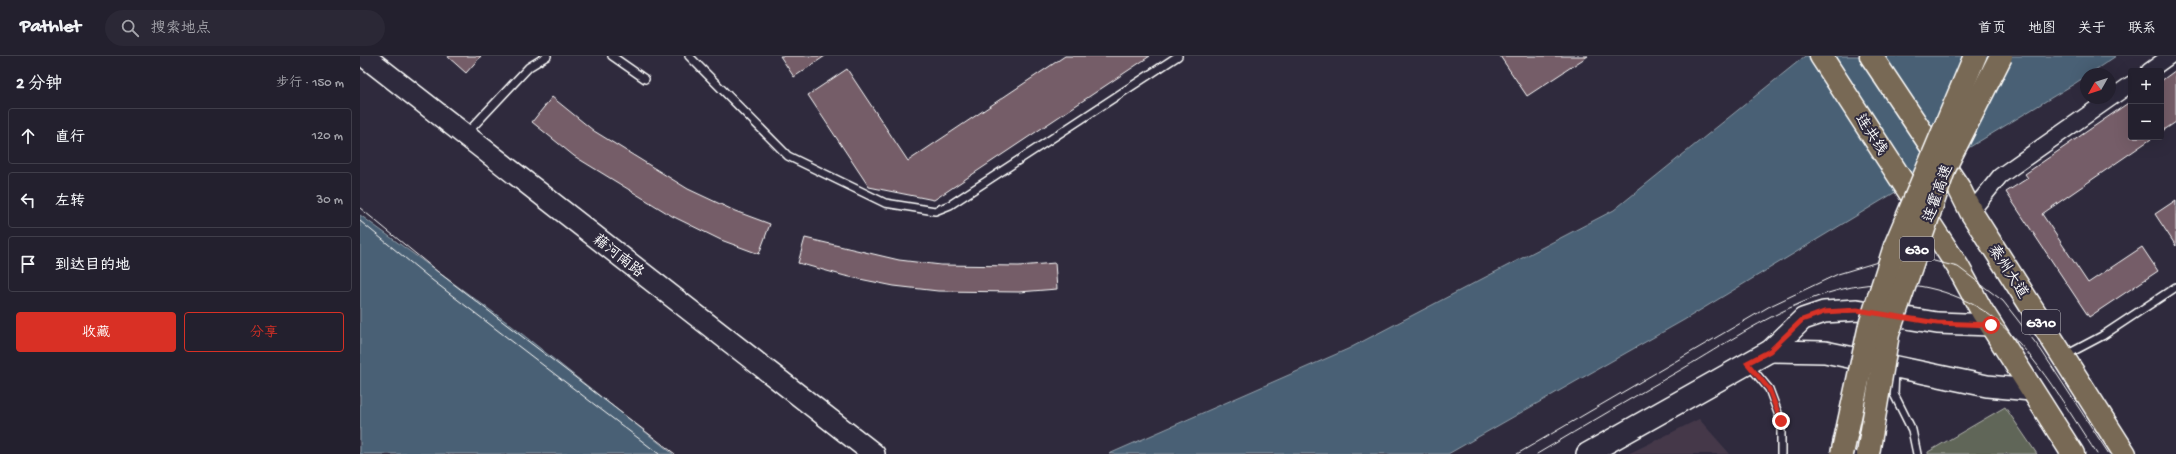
<!DOCTYPE html>
<html lang="zh">
<head>
<meta charset="utf-8">
<style>
  :root { --surface:#23202e; --page:#2b2836; --text:#f1f3f6; --muted:#a3a3aa; --line:#403e4a; --accent:#d93025 }
  body { margin:0; font-family:"Gochi Hand","LXGW WenKai TC",sans-serif; background:var(--page); color:var(--text) }
  .controls { position:absolute; right:12px; top:12px; display:grid; overflow:hidden; border-radius:4px; box-shadow:0 4px 16px #0002 }
  .controls button { width:36px; height:36px; display:grid; place-items:center; padding:0; border:0; border-bottom:1px solid var(--line); background:var(--surface); color:var(--text); font:20px sans-serif }
  .compass { position:absolute; left:1720px; top:12px; width:36px; height:36px; border-radius:50%; background:var(--surface); box-shadow:0 4px 16px #0002; rotate:231deg }
  .stop { position:absolute; width:12px; height:12px; margin:-9px; border:3px solid #d93025; border-radius:50%; background:#fff }
  .stop.end { background:#d93025; border-color:#fff; box-shadow:0 1px 4px #0008 }
  .list { margin:0; padding:0; list-style:none }
  h2 { display:flex; justify-content:space-between; align-items:center; height:52px; margin:0; padding:0 16px; font-size:17px }
  h2 small { font-size:13px; font-weight:400; color:var(--muted) }
  .list li { display:grid; grid-template-columns:26px 1fr auto; gap:12px; align-items:center; box-sizing:border-box; height:56px; margin:0 8px 8px; padding:0 8px; border:1px solid var(--line); border-radius:4px }
  .list b { display:block; font-size:15px; white-space:nowrap }
  .list em { font-size:13px; font-style:normal; color:var(--muted) }
  .actions { display:flex; gap:8px; padding:12px 16px }
  .actions a { flex:1; padding:9px 0; border:1px solid var(--accent); border-radius:4px; text-align:center; font-size:14px; color:var(--accent) }
  .actions .main { background:var(--accent); color:#fff }
  .icon { flex:none; width:22px; height:22px; fill:none; stroke:currentColor; stroke-width:2; stroke-linecap:round; stroke-linejoin:round }
  .map { position:relative; flex:none; width:1816px; height:398px; overflow:hidden }
  header { display:flex; align-items:center; gap:24px; box-sizing:border-box; height:56px; padding:0 20px; background:var(--surface); border-bottom:1px solid var(--line) }
  header strong { font-size:19px }
  nav { display:flex; gap:22px; margin-inline-start:auto; font-size:14px }
  .search { width:280px; height:36px; background:var(--page); display:flex; align-items:center; gap:10px; box-sizing:border-box; padding:0 14px; border-radius:22px; color:var(--muted); font-size:15px }
  main { display:flex }
  aside { flex:1; background:var(--surface) }
  .map>svg:first-child { display:block }
</style>
</head>
<body>
<header>
<strong>Pathlet</strong>
<div class="search"><svg class="icon" aria-label="search" viewBox="0 0 24 24"><circle cx="10" cy="10" r="6"/><path d="M15 15l6 6"/></svg>搜索地点</div>
<nav><a>首页</a><a>地图</a><a>关于</a><a>联系</a></nav>
</header>
<main>
<aside>
<h2>2 分钟<small>步行 · 150 m</small></h2>
<ul class="list">
<li><svg class="icon" aria-label="ahead" viewBox="0 0 24 24"><path d="M12 20V5M6 11l6-6 6 6"/></svg><div><b>直行</b></div><em>120 m</em></li>
<li><svg class="icon" aria-label="left" viewBox="0 0 24 24"><path d="M17 20v-9H6M10 6l-5 5 5 5"/></svg><div><b>左转</b></div><em>30 m</em></li>
<li><svg class="icon" aria-label="arrive" viewBox="0 0 24 24"><path d="M6 21V4h12l-3 4 3 4H6"/></svg><div><b>到达目的地</b></div></li>
</ul>
<div class="actions"><a class="main">收藏</a><a>分享</a></div>
</aside>
<div class="map">
<svg width="1816" height="398" viewBox="0 0 1816 398">
  <rect width="100%" height="100%" fill="#2f2a3d"/>
  <filter id="ink" filterUnits="userSpaceOnUse"><feTurbulence type="fractalNoise" baseFrequency=".025" numOctaves="2"/><feDisplacementMap in="SourceGraphic" scale="8" xChannelSelector="R" yChannelSelector="G"/><feConvolveMatrix kernelMatrix="1 2 1 2 8 2 1 2 1" color-interpolation-filters="sRGB"/></filter>
  <g filter="url(#ink)">
    <path fill="#44394a" d="M1339,363L1370,398H1268Z"/>
    <path fill="#606659" stroke="#b0b2ac" d="M1645,351L1677,398H1568V396Z"/>
    <g fill="#4a6174" stroke="#92a0ac">
      <path d="M1445,0H1756L1714,28L1324,264L1088,398H749L988,293L1254,154Z"/>
      <path d="M0,159L152,270L313,398H0Z"/>
    </g>
    <g fill="#755d68" stroke="#fff">
      <path d="M87,0H121L106,17Z"/>
      <path d="M420,0H465L434,21Z"/>
      <path d="M705,0H790L574,144L509,131L448,39L487,13L548,105Z"/>
      <path d="M1140,0H1228L1167,40Z"/>
      <path d="M1816,14V66L1801,76V25Z"/>
      <path d="M192,41L234,75L328,133L375,155L410,168L399,198L361,184L312,160L214,100L172,66Z"/>
      <path d="M1771,45V81H1794L1682,158L1728,227L1782,191L1798,215L1729,261L1646,136L1668,122L1665,118Z"/>
      <path d="M1816,144V190L1795,158Z"/>
      <path d="M445,182L539,204L581,209L659,210L695,207L697,233L659,236L578,235L534,230L485,220L438,207Z"/>
    </g>
    <g fill="none" stroke-linecap="round" stroke-linejoin="round">
      <g stroke="#fff" stroke-width="10">
        <g id="lane">
          <path d="M252,0L285,23"/>
          <path d="M329,0L428,100L525,147L575,155L590,149L818,0"/>
          <path d="M107,77L169,11L187,0"/>
          <path d="M1706,299L1742,280L1816,231"/>
          <path d="M1389,309L1409,333L1421,365V398"/>
          <path d="M1535,313L1534,338L1552,374L1557,398"/>
        </g>
      </g>
      <g stroke="#fff" stroke-width="18">
        <g id="street">
          <path d="M1789,15L1810,0"/>
          <path d="M1611,156L1640,120L1771,28"/>
        </g>
      </g>
      <g stroke="#fff" stroke-width="24">
        <g id="secondary">
          <path d="M4,0L514,398"/>
          <path d="M1410,295L1465,296L1627,330L1671,334"/>
          <path d="M1227,398L1410,295L1443,263L1464,256L1497,254L1577,267L1631,269"/>
        </g>
      </g>
      <g stroke="#fff" stroke-width="25">
        <g id="highway">
          <path d="M1461,0L1598,211L1622,255L1713,398"/>
          <path d="M1511,0L1599,132L1611,156L1765,398"/>
        </g>
      </g>
      <use href="#lane" stroke="#2f2a3d" stroke-width="7"/>
      <use href="#street" stroke="#2f2a3d" stroke-width="15"/>
      <use href="#secondary" stroke="#2f2a3d" stroke-width="21"/>
      <use href="#highway" stroke="#786954" stroke-width="22"/>
      <g stroke="#fff" stroke-width="1">
        <path d="M0,152L78,216L315,398"/>
        <path d="M0,165L72,224L299,398"/>
        <path d="M1157,398L1410,250L1478,218L1521,205L1570,204L1598,211L1643,245L1681,294L1749,398"/>
        <path d="M1177,398C1226,369 1275,340 1324,312C1403,265 1481,208 1577,234C1598,240 1620,250 1637,265C1679,302 1706,352 1737,398"/>
      </g>
      <g stroke="#fff" stroke-width="25" stroke-linecap="butt">
        <g id="highway-bridge">
          <path d="M1482,398L1510,269L1535,190L1615,0"/>
          <path d="M1508,398L1528,278L1585,111L1641,0"/>
        </g>
      </g>
      <use href="#highway-bridge" stroke="#786954" stroke-width="22"/>
    </g>
  </g>
  <g fill="none" stroke-linecap="round" stroke-linejoin="round" filter="url(#ink)">
    <path stroke="#d93025" stroke-width="5" d="M1421,365L1409,333L1387,307L1410,295L1442,264L1464,256L1497,254L1577,267L1631,269"/>
  </g>
  <g text-anchor="middle" stroke-width="4" stroke-linejoin="round" paint-order="stroke">
    <g fill="#2f2a3d" stroke="#c1bfc5" stroke-width="1">
      <rect x="1540" y="181" width="34" height="24" rx="3"/>
      <rect x="1662" y="254" width="38" height="24" rx="3"/>
    </g>
    <g font-size="14" font-weight="bold" fill="#fff">
      <text x="1557" y="198">G30</text>
      <text x="1681" y="271">G310</text>
    </g>
    <g font-size="15" fill="#fff" stroke="#2f2a3d">
      <text transform="translate(1512 78) rotate(57)" y="5">连共线</text>
      <text transform="translate(1577 137) rotate(-70)" y="5">连霍高速</text>
      <text transform="translate(259 199) rotate(38)" y="5">藉河南路</text>
      <text transform="translate(1649 215) rotate(57)" y="5">秦州大道</text>
    </g>
  </g>
</svg>
<div class="controls">
<button>+</button>
<button>−</button>
</div>
<svg class="compass" viewBox="-18 -18 36 36"><path d="M0-13l5 13h-10z" fill="#e53935"/><path d="M0 13l5-13h-10z" fill="#a3a3aa"/></svg>
<div class="stop" style="left:1631px;top:269px"></div>
<div class="stop end" style="left:1421px;top:365px"></div>
</div>
</main>
</body>
</html>
